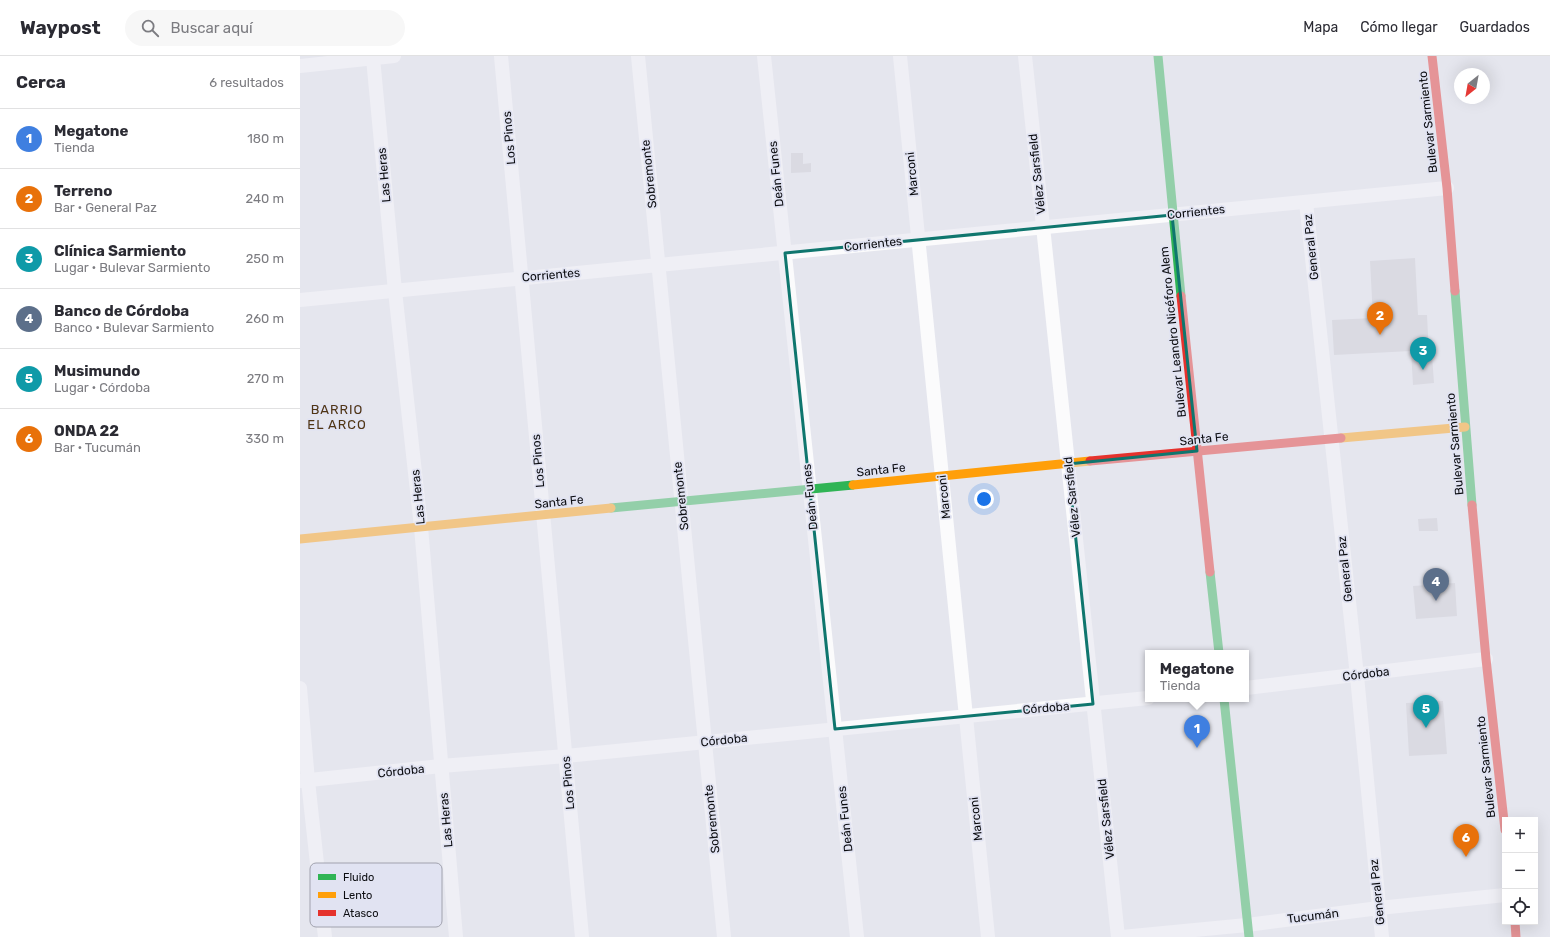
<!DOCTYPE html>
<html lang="es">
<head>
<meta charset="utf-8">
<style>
  :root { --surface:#fff; --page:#f7f7f7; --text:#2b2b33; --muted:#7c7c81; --line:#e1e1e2; --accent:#1a73e8 }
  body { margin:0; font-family:Rubik,sans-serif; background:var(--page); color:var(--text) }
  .controls { position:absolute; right:12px; bottom:12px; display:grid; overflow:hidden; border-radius:0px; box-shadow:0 4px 16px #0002 }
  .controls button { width:36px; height:36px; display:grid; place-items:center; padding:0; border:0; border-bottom:1px solid var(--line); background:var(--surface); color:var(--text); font:20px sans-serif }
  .compass { position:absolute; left:1154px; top:12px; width:36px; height:36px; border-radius:50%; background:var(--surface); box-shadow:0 4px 16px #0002; rotate:211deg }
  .you { position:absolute; left:684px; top:443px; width:14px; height:14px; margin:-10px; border:3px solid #fff; border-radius:50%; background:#1a73e8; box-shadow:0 0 0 6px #1a73e833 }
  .badge { display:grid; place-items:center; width:26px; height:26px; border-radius:50%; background:var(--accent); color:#fff; font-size:13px; font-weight:700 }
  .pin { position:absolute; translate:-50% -33px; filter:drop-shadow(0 1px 2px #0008) }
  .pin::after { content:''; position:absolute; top:21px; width:14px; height:12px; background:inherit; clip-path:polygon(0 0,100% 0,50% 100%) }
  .popup { position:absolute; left:845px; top:594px; width:104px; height:52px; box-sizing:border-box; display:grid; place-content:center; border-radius:0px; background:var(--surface); filter:drop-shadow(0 1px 3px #0005); font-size:13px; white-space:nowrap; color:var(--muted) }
  .popup b { font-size:15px; color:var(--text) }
  .popup::after { content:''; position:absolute; left:50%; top:100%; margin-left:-8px; border:8px solid transparent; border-top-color:var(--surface) }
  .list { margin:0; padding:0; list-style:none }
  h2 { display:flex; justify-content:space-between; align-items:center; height:52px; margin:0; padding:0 16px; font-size:17px }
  h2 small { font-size:13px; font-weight:400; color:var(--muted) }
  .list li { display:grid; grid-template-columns:26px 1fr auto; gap:12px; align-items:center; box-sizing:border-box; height:60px; padding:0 16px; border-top:1px solid var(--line) }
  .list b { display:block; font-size:15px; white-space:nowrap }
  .list p { margin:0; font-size:13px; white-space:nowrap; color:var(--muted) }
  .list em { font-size:13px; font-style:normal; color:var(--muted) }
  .icon { flex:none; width:22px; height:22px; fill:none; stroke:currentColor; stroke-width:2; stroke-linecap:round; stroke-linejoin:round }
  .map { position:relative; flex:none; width:1250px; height:881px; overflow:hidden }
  header { display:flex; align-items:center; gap:24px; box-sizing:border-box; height:56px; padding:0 20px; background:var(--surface); border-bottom:1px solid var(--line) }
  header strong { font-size:19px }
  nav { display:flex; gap:22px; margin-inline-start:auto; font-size:14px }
  .search { width:280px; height:36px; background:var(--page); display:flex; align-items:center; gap:10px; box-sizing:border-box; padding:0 14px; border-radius:22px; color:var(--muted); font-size:15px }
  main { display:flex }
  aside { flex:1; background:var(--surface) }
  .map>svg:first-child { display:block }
</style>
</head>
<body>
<header>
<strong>Waypost</strong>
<div class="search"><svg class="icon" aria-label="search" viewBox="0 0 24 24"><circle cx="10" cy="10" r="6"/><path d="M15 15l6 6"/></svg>Buscar aquí</div>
<nav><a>Mapa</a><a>Cómo llegar</a><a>Guardados</a></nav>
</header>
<main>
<aside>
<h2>Cerca<small>6 resultados</small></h2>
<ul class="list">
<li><span class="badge" style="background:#3f7fe0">1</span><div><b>Megatone</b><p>Tienda</p></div><em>180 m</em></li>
<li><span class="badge" style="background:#e8710a">2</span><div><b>Terreno</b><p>Bar · General Paz</p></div><em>240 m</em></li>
<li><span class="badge" style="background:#0f9aa8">3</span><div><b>Clínica Sarmiento</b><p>Lugar · Bulevar Sarmiento</p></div><em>250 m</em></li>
<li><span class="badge" style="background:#5c6f8a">4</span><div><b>Banco de Córdoba</b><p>Banco · Bulevar Sarmiento</p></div><em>260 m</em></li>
<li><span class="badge" style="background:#0f9aa8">5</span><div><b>Musimundo</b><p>Lugar · Córdoba</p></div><em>270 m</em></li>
<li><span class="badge" style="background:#e8710a">6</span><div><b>ONDA 22</b><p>Bar · Tucumán</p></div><em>330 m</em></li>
</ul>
</aside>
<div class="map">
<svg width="1250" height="881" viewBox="0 0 1250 881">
  <rect width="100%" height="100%" fill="#e5e6ee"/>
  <g fill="#cccdd3">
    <path d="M491,97H503V108L511,107V116L491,117Z"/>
    <path d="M1115,202L1118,259H1127L1129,299H1132L1134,327L1113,329L1111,295L1034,299L1032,264L1073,262L1070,205Z"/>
    <path d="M1137,462L1138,475H1119L1118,463Z"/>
    <path d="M1155,527L1157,560L1116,563L1113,530Z"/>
    <path d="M1143,645L1147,698L1109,700L1106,647Z"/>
  </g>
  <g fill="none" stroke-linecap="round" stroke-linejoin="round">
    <g stroke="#fbfbfc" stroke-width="14">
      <path d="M201,0L282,881"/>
      <path d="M338,0L424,881"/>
      <path d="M464,0L557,881"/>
      <path d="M600,0L688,881"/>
      <path d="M725,0L818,881"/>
      <path d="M73,2L95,235L121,471L156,881"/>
      <path d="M0,10L94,0"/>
      <path d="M1006,146L1057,620L1082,881"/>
      <path d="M0,244L1147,132"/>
      <path d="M0,632L8,725L25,881"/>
      <path d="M946,632L1186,603"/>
      <path d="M0,725L141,710L266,700L848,642"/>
      <path d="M822,881L947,869L1079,852L1205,839"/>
    </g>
    <g stroke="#30b455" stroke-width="9">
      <path d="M858,0L881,240"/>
      <path d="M1155,235L1172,449"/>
      <path d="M311,452L553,429"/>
      <path d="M910,516L919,597"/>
      <path d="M924,643L949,881"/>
    </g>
    <g stroke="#ff9f0a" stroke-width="9">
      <path d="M1041,382L1165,371"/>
      <path d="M553,429L790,405"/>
      <path d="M0,483L311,452"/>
    </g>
    <g stroke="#e5322d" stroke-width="9">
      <path d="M1132,0L1147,132L1155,235"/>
      <path d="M881,240L910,516"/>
      <path d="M790,405L1041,382"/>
      <path d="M1172,449L1186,603L1205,774"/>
      <path d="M1215,866L1216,881"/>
    </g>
  </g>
  <path d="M0 0H1250V881H0ZM872,159L897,395L768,408L793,648L535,673L485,197Z" fill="#e5e6ee" fill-opacity=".55" fill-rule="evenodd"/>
  <path fill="none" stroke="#0f766e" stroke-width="3" stroke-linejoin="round" d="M872,159L897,395L768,408L793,648L535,673L485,197Z"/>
  <g text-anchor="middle" stroke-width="3.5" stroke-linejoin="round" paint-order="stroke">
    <g font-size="12" fill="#0b0c10" stroke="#e1e3f2">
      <text transform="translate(1128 66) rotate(-96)" y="4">Bulevar Sarmiento</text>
      <text transform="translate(209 82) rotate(-95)" y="4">Los Pinos</text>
      <text transform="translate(349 118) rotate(-96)" y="4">Sobremonte</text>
      <text transform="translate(476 118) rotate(-96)" y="4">Deán Funes</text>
      <text transform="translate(612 118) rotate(-96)" y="4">Marconi</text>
      <text transform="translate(737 118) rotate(-96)" y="4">Vélez Sarsfield</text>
      <text transform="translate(84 119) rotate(-95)" y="4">Las Heras</text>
      <text transform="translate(896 156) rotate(-6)" y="4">Corrientes</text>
      <text transform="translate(573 188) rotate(-6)" y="4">Corrientes</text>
      <text transform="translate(1011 191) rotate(-96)" y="4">General Paz</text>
      <text transform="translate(251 219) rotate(-5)" y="4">Corrientes</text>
      <text transform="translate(873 276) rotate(-96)" y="4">Bulevar Leandro Nicéforo Alem</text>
      <text transform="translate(904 383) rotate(-6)" y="4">Santa Fe</text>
      <text transform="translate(1155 388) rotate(-95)" y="4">Bulevar Sarmiento</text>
      <text transform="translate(238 405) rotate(-95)" y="4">Los Pinos</text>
      <text transform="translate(581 414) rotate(-6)" y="4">Santa Fe</text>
      <text transform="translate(381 440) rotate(-96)" y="4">Sobremonte</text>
      <text transform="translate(118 441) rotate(-96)" y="4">Las Heras</text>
      <text transform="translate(510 441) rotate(-96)" y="4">Deán Funes</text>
      <text transform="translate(644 441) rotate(-96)" y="4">Marconi</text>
      <text transform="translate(772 441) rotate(-96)" y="4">Vélez Sarsfield</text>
      <text transform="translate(259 446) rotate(-6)" y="4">Santa Fe</text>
      <text transform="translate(1045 513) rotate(-96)" y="4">General Paz</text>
      <text transform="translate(1066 618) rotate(-7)" y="4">Córdoba</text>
      <text transform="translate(746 652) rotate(-5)" y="4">Córdoba</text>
      <text transform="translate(424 684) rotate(-6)" y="4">Córdoba</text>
      <text transform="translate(1186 711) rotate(-96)" y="4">Bulevar Sarmiento</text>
      <text transform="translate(101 715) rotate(-6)" y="4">Córdoba</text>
      <text transform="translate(268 727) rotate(-95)" y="4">Los Pinos</text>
      <text transform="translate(412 763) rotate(-96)" y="4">Sobremonte</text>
      <text transform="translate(545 763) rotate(-96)" y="4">Deán Funes</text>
      <text transform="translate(676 763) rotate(-96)" y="4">Marconi</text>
      <text transform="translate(806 763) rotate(-96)" y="4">Vélez Sarsfield</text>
      <text transform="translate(146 764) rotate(-95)" y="4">Las Heras</text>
      <text transform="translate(1077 836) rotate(-96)" y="4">General Paz</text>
      <text transform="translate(1013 860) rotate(-7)" y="4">Tucumán</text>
    </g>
    <g font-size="13" letter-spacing="1" fill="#503515" stroke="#e1e3f2">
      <text x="37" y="358">BARRIO<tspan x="37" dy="15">EL ARCO</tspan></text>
    </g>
  </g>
  <rect x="10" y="807" width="132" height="64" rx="6" fill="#e1e3f2" stroke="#a1a2ae" stroke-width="1"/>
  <rect x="18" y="818" width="18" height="6" fill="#30b455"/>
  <rect x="18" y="836" width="18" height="6" fill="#ff9f0a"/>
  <rect x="18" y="854" width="18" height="6" fill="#e5322d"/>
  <g font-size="11" fill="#0b0c10">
    <text x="43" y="825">Fluido</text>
    <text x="43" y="843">Lento</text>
    <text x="43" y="861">Atasco</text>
  </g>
</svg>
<div class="controls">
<button>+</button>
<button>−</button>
<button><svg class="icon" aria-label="locate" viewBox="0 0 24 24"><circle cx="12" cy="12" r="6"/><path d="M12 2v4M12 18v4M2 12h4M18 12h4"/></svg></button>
</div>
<svg class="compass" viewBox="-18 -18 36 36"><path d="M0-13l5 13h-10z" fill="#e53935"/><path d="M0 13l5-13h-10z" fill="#7c7c81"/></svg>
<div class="you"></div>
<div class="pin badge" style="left:897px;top:692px;background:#3f7fe0">1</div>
<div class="popup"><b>Megatone</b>Tienda</div>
<div class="pin badge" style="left:1080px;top:279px;background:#e8710a">2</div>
<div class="pin badge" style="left:1123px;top:314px;background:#0f9aa8">3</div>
<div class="pin badge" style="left:1136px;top:545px;background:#5c6f8a">4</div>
<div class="pin badge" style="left:1126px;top:672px;background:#0f9aa8">5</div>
<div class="pin badge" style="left:1166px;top:801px;background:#e8710a">6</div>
</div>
</main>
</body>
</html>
